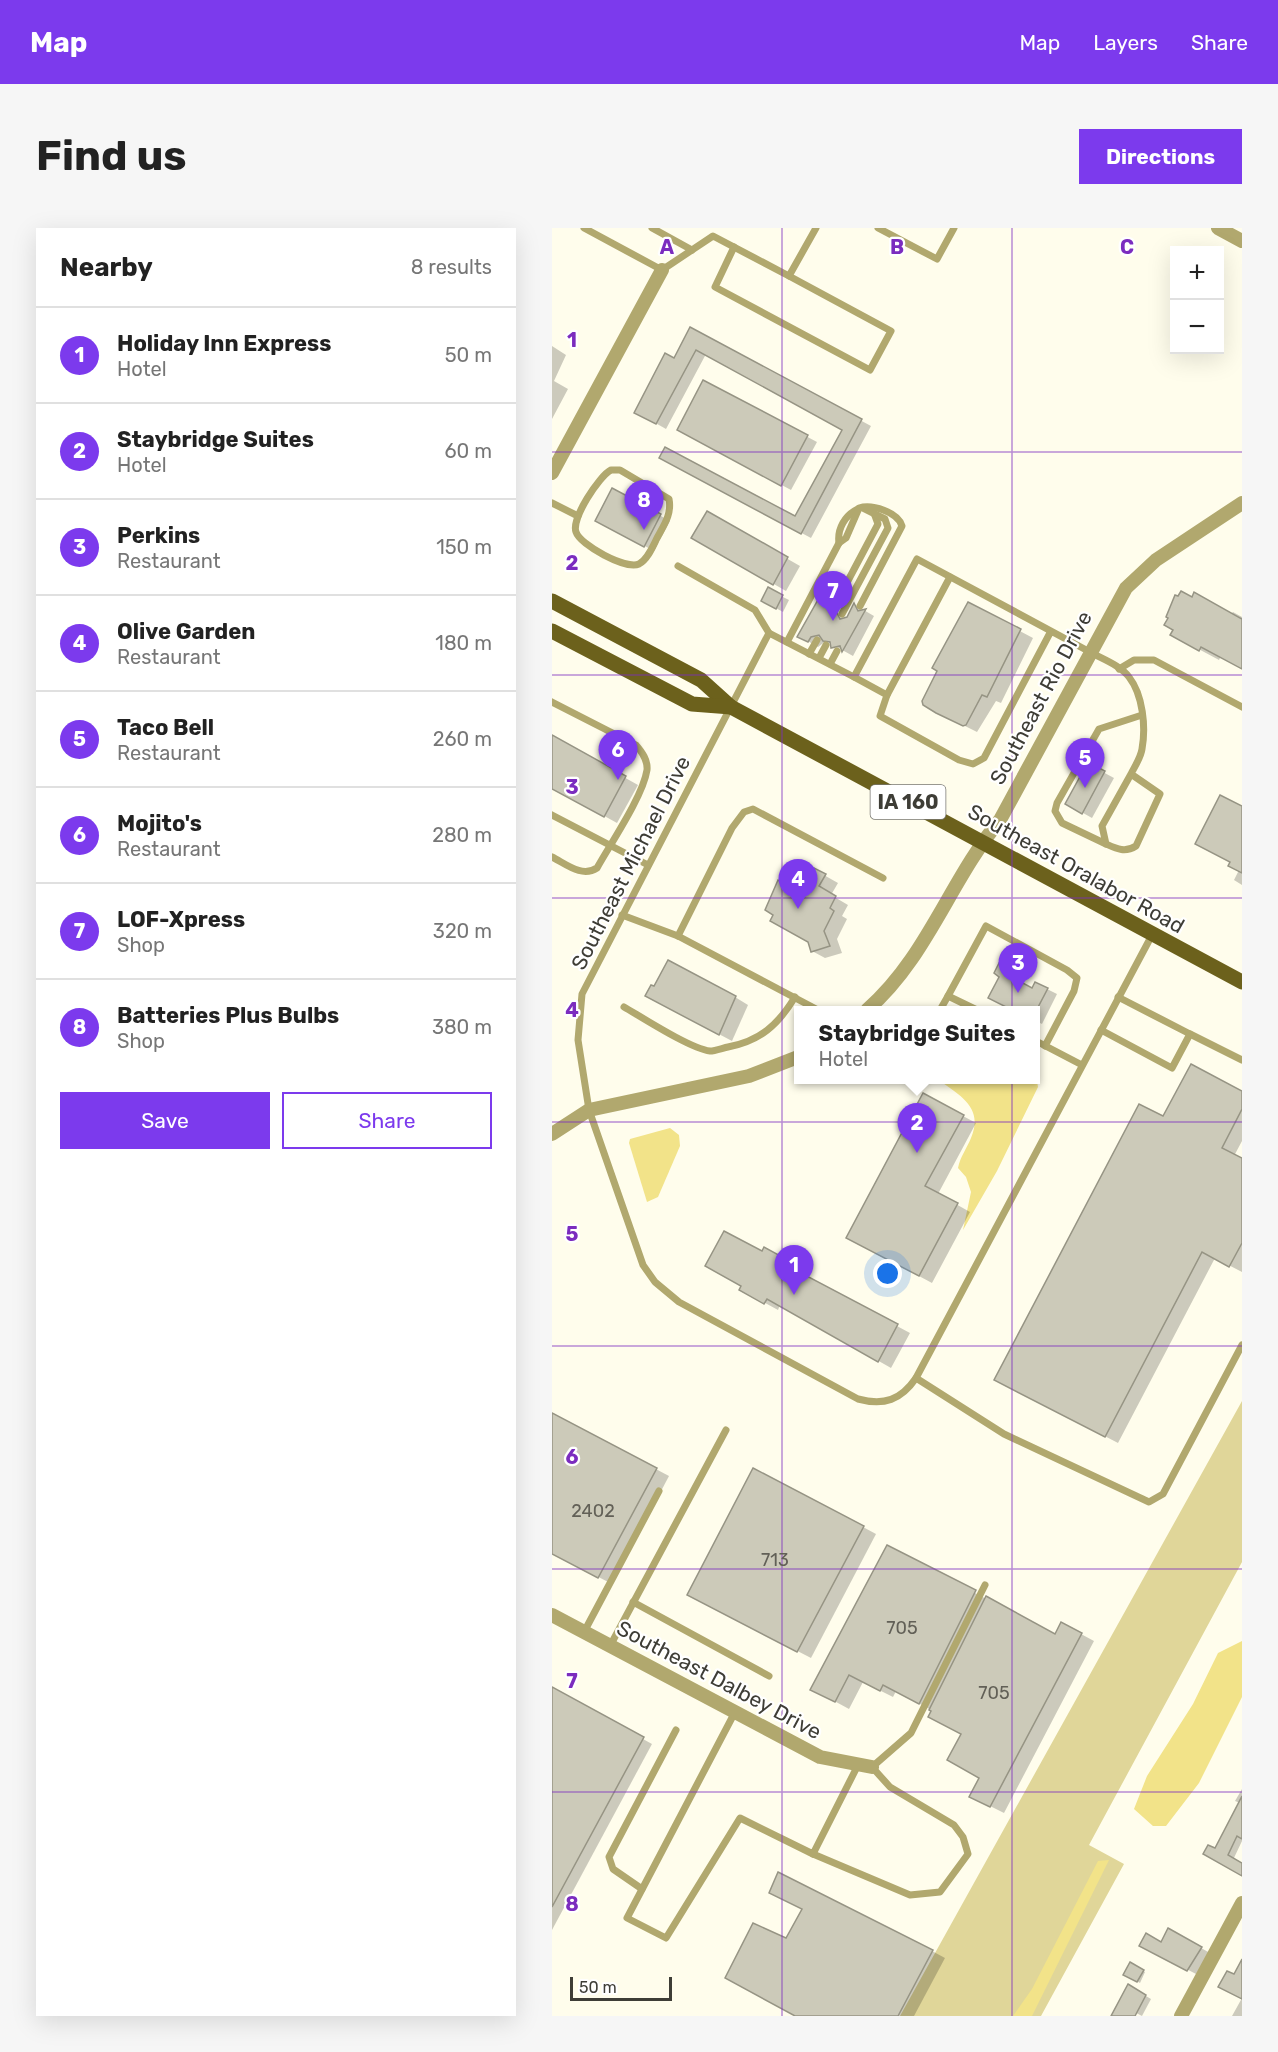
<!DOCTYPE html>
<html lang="en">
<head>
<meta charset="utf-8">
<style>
  :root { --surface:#fff; --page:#f6f6f6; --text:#222; --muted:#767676; --line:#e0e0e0; --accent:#7c3aed }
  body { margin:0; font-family:Rubik,sans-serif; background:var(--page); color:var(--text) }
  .controls { position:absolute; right:18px; top:18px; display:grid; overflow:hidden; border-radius:0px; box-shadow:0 6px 24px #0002 }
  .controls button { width:54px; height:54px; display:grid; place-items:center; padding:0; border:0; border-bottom:2px solid var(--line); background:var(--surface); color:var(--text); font:30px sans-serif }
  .scale { position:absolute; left:18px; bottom:15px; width:102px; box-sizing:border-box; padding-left:6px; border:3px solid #3e3d36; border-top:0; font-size:16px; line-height:21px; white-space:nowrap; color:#3e3d36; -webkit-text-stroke:4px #fff; paint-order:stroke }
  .you { position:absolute; left:336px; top:1046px; width:21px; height:21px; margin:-15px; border:4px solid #fff; border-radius:50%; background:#1a73e8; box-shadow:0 0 0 9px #1a73e833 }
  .badge { display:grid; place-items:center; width:39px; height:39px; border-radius:50%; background:var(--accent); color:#fff; font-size:20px; font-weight:700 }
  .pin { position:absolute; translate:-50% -50px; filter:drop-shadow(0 2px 3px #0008) }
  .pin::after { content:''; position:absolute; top:32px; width:21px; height:18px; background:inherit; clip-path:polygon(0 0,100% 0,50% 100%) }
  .popup { position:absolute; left:242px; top:778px; width:246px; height:78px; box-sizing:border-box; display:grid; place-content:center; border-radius:0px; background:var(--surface); filter:drop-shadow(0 2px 4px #0005); font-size:20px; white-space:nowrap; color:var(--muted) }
  .popup b { font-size:22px; color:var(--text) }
  .popup::after { content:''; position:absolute; left:50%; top:100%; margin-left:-12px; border:12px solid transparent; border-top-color:var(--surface) }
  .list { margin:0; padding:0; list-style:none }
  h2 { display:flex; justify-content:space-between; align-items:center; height:78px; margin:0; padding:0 24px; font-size:26px }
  h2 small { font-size:20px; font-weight:400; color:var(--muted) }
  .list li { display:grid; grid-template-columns:39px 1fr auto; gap:18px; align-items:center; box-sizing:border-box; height:96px; padding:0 24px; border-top:2px solid var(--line) }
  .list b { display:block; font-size:22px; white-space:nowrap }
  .list p { margin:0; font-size:20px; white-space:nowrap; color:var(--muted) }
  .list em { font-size:20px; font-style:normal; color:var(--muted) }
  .actions { display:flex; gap:12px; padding:18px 24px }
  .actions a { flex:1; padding:14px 0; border:2px solid var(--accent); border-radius:0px; text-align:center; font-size:21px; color:var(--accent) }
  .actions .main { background:var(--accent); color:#fff }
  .map { position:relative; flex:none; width:690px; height:1788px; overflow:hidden; border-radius:0px }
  header { display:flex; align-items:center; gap:36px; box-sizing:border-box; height:84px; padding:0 30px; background:var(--accent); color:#fff }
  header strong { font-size:28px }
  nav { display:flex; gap:33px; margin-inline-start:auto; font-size:21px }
  .intro { display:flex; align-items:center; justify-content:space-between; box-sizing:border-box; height:144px; padding:0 36px }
  h1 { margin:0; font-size:42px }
  .button { padding:15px 27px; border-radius:0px; background:var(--accent); color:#fff; font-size:21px; font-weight:700 }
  main { display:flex; gap:36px; padding:0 36px }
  aside { flex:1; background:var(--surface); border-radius:0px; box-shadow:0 6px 24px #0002 }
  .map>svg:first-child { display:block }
</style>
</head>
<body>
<header>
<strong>Map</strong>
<nav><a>Map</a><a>Layers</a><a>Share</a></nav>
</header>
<div class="intro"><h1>Find us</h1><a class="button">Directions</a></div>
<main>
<aside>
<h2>Nearby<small>8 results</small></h2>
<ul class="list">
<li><span class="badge">1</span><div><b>Holiday Inn Express</b><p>Hotel</p></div><em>50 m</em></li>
<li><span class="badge">2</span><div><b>Staybridge Suites</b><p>Hotel</p></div><em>60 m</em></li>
<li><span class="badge">3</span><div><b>Perkins</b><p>Restaurant</p></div><em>150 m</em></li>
<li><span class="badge">4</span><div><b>Olive Garden</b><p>Restaurant</p></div><em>180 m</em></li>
<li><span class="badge">5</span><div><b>Taco Bell</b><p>Restaurant</p></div><em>260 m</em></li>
<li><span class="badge">6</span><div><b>Mojito's</b><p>Restaurant</p></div><em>280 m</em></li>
<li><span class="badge">7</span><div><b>LOF-Xpress</b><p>Shop</p></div><em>320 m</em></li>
<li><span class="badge">8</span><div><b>Batteries Plus Bulbs</b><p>Shop</p></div><em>380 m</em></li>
</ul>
<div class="actions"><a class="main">Save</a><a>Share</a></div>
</aside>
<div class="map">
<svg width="690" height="1788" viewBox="0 0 690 1788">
  <rect width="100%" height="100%" fill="#fffdec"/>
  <path fill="#e0d699" d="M690,1173V1334L537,1617L572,1636L489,1788H348Z"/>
  <g fill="#f2e389">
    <path d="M484,847L486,859L445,943L411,1002L419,964L414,949L406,940C408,929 415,920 419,910C432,879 408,868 387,852H484Z"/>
    <path d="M118,900L127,907L128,918L106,969L95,974L77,915L78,911Z"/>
    <path d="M690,1413V1469L647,1555L614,1598H601L582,1581L595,1548L641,1476L666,1425Z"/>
    <path d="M557,1632L480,1788H461L480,1761L546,1633Z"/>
  </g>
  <g fill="#0003">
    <path d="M139,101L319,198L259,310L118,235L244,290L292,201L154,126L114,201L84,184L123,132Z"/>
    <path d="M0,118L14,127L2,153L16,161L0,191Z"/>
    <path d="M152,154L265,214L239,262L136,207Z"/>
    <path d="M61,262L118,293L102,323L55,298Z"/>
    <path d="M155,285L248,338L234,363L141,310Z"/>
    <path d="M217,362L237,372L231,384L211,373Z"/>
    <path d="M623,369L679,386L681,384L690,389V441L669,428L667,432L639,417L618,379Z"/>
    <path d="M268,372L286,382V388L292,391L296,390L303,377L322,388L301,428L274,413L266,419L247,408Z"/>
    <path d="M417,376L481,410L449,475L444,473L425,504L385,484Z"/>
    <path d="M0,509L86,557L65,595L0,559Z"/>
    <path d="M536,536L562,550L540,590L515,576Z"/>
    <path d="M690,580V657L682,652L687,642Z"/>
    <path d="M263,642L286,655L279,667L296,677L290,688L295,691L285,711L290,725L273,730L260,723L232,657L260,647Z"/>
    <path d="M448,737L467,749L465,753L481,762L495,761L505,766L490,796L484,793V782L449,749Z"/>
    <path d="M102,760L183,769L196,777L180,813L108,775Z"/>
    <path d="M690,865V913L682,928L690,932V1044L663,1030L566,1215L457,1158L612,890Z"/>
    <path d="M411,888L424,895L386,966L418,984L380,1055L309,1017Z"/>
    <path d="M212,1021L246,1040L244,1044L358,1105L339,1140L228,1077L226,1082L202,1069L191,1058Z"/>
    <path d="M0,1186L117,1248L60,1356L0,1325Z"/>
    <path d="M311,1299L324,1306L259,1430L150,1374Z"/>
    <path d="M336,1319L504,1408L529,1406L542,1413L452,1585L432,1575L429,1550L410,1506L381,1483L344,1463L341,1469L311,1454L297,1481L273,1468Z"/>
    <path d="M0,1461L100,1516L0,1702Z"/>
    <path d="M690,1561V1613L681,1632L690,1637V1646L664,1622L688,1575L683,1573Z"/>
    <path d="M617,1702L658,1725L644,1746L598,1722L609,1716Z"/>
    <path d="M380,1723L393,1730L362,1788H245Z"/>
    <path d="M579,1736L593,1744L588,1755L573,1746Z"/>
    <path d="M690,1746V1788H680L690,1770L683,1748Z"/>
    <path d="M577,1758L599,1771L590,1788L567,1776Z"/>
  </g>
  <g fill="#cccab9" stroke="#969484" stroke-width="1.5">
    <path d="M138,99L310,191L249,306L107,230L113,219L243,288L290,202L144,122L104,196L82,185L113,125L122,130Z"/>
    <path d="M151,152L256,207L229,258L125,202Z"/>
    <path d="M60,260L109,286L92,319L43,293Z"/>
    <path d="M155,283L236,329L221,357L139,310Z"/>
    <path d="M216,359L231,367L224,381L209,373Z"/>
    <path d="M629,363L640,369L642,364L690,391V441L649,419L647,423L618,407L621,402L612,397L616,390L614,389L623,367L626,368Z"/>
    <path d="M267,370L277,375V384L285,385L288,391L295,389L302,375L306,383L314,381L290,424L288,418L279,420L278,414L271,413L267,407L259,409L256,414L245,409Z"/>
    <path d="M416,374L469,401L435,469L430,467L414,497L411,498L384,485L371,477L370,473L385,443L380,440Z"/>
    <path d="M0,507L74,548L52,589L0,561Z"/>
    <path d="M536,534L553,543L530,586L513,576Z"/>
    <path d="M668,567L690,578V645L676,638L678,634L643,616Z"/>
    <path d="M245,638L259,645L262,640L274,646L267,658L284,668L278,680L282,683L272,703L278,718L259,724L256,714L218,693L221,687L213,682L226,652L231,655L236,644L241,646Z"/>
    <path d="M116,732L184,768L167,807L93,768L99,757L102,758Z"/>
    <path d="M447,735L458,742L456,747L480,760L483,754L496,760L484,783H462L436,770L447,749L442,745Z"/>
    <path d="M639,836L690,863V881L670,920L690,930V1015L677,1039L650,1024L553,1209L442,1152L587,876L611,888Z"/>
    <path d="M371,865L412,887L373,958L406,975L367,1048L294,1010Z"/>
    <path d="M172,1003L210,1023L212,1019L234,1031L232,1036L346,1096L326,1134L215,1071L212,1076L187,1062L189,1058L153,1038Z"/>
    <path d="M0,1185L105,1240L46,1350L0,1326Z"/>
    <path d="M201,1240L312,1298L245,1424L135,1367Z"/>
    <path d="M335,1317L424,1362L367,1476L331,1457L328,1463L297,1447L283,1474L258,1462Z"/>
    <path d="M434,1368L503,1406L509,1394L530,1405L438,1579L417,1569L427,1550L395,1532L409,1506L376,1489L379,1483L377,1482Z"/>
    <path d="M0,1459L92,1509L0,1679Z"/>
    <path d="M690,1568V1611L685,1608L676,1627L690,1635V1648L651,1626L656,1617L663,1620Z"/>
    <path d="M226,1644L381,1722L346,1788H243L173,1750L201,1695L234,1710L250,1681L217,1665Z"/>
    <path d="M616,1700L650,1719L635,1743L587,1718L594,1705L609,1714Z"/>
    <path d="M690,1731V1771L666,1759L675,1743L682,1746Z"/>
    <path d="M578,1734L592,1742L585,1754L571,1747Z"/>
    <path d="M576,1756L594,1767L583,1788H559Z"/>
  </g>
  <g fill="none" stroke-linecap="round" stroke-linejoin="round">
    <g stroke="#b1a86e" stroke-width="7">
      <path d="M32,0L110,42L161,8L237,48L264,0"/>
      <path d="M100,0L140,22"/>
      <path d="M326,0L385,31L402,0"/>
      <path d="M182,19L163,59L318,142L339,103L237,48"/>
      <path d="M59,242H68L117,271C120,286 112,297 105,310C101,318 96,331 87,336C74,342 28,317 24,304C19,291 47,248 59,242Z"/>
      <path d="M0,275L26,288"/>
      <path d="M287,315C285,301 293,287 306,281"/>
      <path d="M126,338L203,382L217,405"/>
      <path d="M281,381L326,296L322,285"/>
      <path d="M290,386L336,300L333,291L311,280"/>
      <path d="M499,403L432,530L421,536L407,532L328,488L335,467L302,449L365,331L538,424C550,431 568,437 577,449C591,467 594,499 590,521C589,529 583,538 579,546L608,566L584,618C573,625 565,621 554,616L550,598L579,546"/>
      <path d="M235,414L287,315L294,310L307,280C320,276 346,284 350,298L308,378"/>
      <path d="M257,426L265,412"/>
      <path d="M267,430L274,417"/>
      <path d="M278,436L285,423"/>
      <path d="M567,441L582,432H602L690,479"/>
      <path d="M302,449L217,405L30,766L26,812L37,882L91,1037L103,1054L127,1074L306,1171C332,1178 349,1172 364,1150L600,707"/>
      <path d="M335,467L398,349"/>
      <path d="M0,474L84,517C90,524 96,532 95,542C91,568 59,615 45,640C30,650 14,636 0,629"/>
      <path d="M0,587L96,637"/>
      <path d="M554,616L510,595L503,583L505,575L547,501L590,487"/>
      <path d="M70,687L126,708L266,782"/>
      <path d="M126,708L180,600L192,584L201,581L331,650"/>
      <path d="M396,768L434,698L515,742L525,750L522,763L493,818"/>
      <path d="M72,779C91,790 139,821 158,823C163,823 171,820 176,819C208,813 226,797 243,769"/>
      <path d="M388,782L396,768L425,782"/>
      <path d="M549,802L620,840L638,806L566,769"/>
      <path d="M638,806L690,832"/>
      <path d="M484,813L530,837"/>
      <path d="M364,1150L452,1206L597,1274L611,1266L690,1117"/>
      <path d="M81,1374L217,1448"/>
      <path d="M32,1404L107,1263"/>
      <path d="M58,1418L174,1202"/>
      <path d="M183,1484L75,1690L114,1710L188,1590L261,1626L306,1537"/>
      <path d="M261,1626L358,1667L388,1664L416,1626L411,1609L402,1597L338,1559L320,1539L359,1505L433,1357"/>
      <path d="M90,1661L61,1641L57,1629L124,1502"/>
    </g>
    <g stroke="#b1a86e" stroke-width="14">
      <path d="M666,0L690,13"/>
      <path d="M0,245L110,42"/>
      <path d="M315,782C375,730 398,652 448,592L574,360L604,332L690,275"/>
      <path d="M0,906L37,882L197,848L246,829"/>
      <path d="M0,1387L268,1529L320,1539"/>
      <path d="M629,1788L690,1675"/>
    </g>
    <g stroke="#6c611c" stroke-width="15">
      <path d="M0,373L149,452L179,479L690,754"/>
      <path d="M0,403L140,476L179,479"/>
    </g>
  </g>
  <path fill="none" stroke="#7b2cbf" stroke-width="1.5" stroke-opacity="0.55" d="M230,0V1788M460,0V1788M0,224H690M0,447H690M0,670H690M0,894H690M0,1118H690M0,1341H690M0,1564H690"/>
  <g text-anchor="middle" stroke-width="4.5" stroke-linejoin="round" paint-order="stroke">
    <g font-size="18" fill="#626057">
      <text x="41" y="1289">2402</text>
      <text x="223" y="1338">713</text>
      <text x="350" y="1406">705</text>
      <text x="442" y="1471">705</text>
    </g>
    <rect fill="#fff" stroke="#787772" stroke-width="1.5" x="318.5" y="557" width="75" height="34" rx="4.5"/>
    <g font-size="20" font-weight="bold" fill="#3e3d36">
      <text x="356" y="581">IA 160</text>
    </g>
    <g font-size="21" fill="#3e3d36" stroke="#fff">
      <text transform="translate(489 470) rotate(-62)" y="7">Southeast Rio Drive</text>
      <text transform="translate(79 635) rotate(-63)" y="7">Southeast Michael Drive</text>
      <text transform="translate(524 641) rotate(29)" y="7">Southeast Oralabor Road</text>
      <text transform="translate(167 1452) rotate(28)" y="7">Southeast Dalbey Drive</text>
    </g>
  </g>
  <g font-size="20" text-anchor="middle" font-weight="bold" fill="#7b2cbf" stroke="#fff" stroke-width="4.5" stroke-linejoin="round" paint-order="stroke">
    <text x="115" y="26">A</text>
    <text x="345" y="26">B</text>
    <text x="575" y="26">C</text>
    <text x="20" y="119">1</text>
    <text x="20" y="342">2</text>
    <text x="20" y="566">3</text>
    <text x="20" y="789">4</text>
    <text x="20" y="1013">5</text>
    <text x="20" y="1236">6</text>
    <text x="20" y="1460">7</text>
    <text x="20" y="1683">8</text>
  </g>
</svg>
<div class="controls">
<button>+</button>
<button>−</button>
</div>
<div class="scale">50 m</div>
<div class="you"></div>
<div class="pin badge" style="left:242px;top:1067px">1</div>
<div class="pin badge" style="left:365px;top:925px">2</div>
<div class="popup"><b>Staybridge Suites</b>Hotel</div>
<div class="pin badge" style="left:466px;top:765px">3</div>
<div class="pin badge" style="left:246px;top:681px">4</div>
<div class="pin badge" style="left:533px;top:560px">5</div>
<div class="pin badge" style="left:66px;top:552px">6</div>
<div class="pin badge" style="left:281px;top:393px">7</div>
<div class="pin badge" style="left:92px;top:302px">8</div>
</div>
</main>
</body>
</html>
